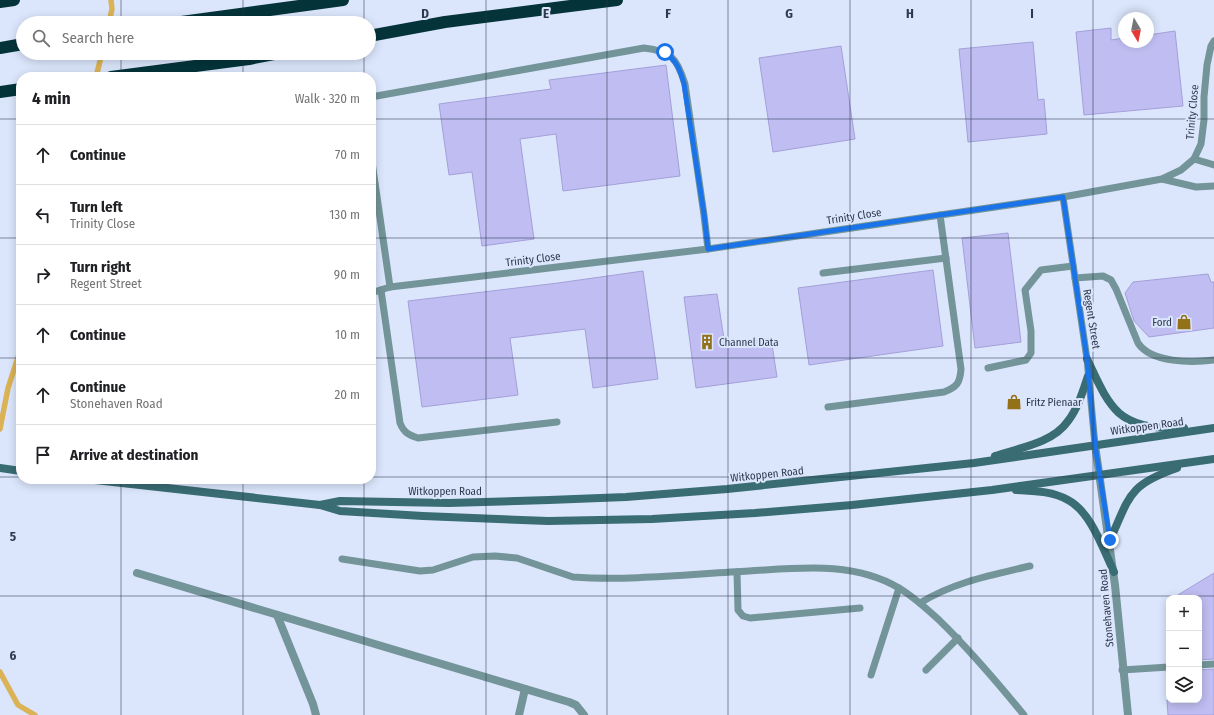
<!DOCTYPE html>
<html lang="en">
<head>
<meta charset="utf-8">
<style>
  :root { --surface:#fff; --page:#f6f6f6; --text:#202124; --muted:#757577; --line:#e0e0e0 }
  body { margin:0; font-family:"Fira Sans Condensed",sans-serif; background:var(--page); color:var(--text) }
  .controls { position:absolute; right:12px; bottom:12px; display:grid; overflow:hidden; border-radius:8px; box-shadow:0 2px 10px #0003 }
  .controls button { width:36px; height:36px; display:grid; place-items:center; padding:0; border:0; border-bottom:1px solid var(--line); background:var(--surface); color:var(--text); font:20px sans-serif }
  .compass { position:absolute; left:1118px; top:12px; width:36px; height:36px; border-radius:50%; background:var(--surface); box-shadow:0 2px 10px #0003; rotate:170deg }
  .stop { position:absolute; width:12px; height:12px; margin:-9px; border:3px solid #1a73e8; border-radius:50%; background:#fff }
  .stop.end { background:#1a73e8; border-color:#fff; box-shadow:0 1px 4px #0008 }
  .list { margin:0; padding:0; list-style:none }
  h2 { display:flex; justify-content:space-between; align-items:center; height:52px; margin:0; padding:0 16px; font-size:17px }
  h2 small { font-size:13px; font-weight:400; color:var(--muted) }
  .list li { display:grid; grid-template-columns:26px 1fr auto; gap:12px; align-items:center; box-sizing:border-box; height:60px; padding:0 16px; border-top:1px solid var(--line) }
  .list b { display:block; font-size:15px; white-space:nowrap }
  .list p { margin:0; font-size:13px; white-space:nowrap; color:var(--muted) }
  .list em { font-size:13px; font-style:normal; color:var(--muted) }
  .icon { flex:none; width:22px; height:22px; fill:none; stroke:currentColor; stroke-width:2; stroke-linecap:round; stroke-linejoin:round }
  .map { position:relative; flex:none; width:1214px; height:715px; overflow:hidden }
  .search { position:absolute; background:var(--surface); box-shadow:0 2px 10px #0003; left:16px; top:16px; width:360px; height:44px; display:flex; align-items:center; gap:10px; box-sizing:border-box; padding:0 14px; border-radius:22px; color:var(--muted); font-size:15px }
  .panel { position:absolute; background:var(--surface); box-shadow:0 2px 10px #0003; left:16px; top:72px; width:360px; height:412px; border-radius:16px }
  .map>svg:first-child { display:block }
</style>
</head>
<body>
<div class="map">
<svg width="1214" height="715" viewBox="0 0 1214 715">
  <rect width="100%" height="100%" fill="#dbe6fc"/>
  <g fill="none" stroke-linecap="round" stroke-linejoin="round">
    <g stroke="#dbb356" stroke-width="5.5">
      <path d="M109,23L112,9L111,0"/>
      <path d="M96,77L102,53"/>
      <path d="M0,429L8,388L21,348"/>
      <path d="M0,672L18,705L35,715"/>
    </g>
  </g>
  <g fill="#bfbdf1" stroke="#a3a0d9">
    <path d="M1111,28V40L1124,38V42H1148V35L1175,31L1183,106L1084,115L1076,32Z"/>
    <path d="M1033,42L1038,100L1044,99L1047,134L968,142L959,49Z"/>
    <path d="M841,46L855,139L773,152L759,58Z"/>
    <path d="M666,65L680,176L563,191L556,134L520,139L534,239L482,246L472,172L449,175L439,104L551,89L549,80Z"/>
    <path d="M1008,233L1021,342L975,348L962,238Z"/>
    <path d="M933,270L943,346L809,365L798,288Z"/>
    <path d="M643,271L658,379L593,388L585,329L510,338L518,395L422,407L408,301L558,283Z"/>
    <path d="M1208,274L1211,282H1214V328L1149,337L1134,321L1125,293L1133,282Z"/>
    <path d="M717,294L725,345L771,338L777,377L696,388L684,297Z"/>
    <path d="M1214,573V659L1199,660V598H1173Z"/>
    <path d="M1214,669V715H1168L1167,700H1199V670Z"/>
  </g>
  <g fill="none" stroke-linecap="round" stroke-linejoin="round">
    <g stroke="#739498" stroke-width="7">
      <path d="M371,97L644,48C671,51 677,58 685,84L704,215L708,249"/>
      <path d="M371,155L390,287"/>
      <path d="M1194,159L1214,165"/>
      <path d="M1162,179L1196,187L1214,186"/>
      <path d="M1063,197L1087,359L1095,445"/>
      <path d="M823,273L946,258"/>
      <path d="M1075,278L1103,276L1111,280L1116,289L1138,343C1151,363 1192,363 1214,360"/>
      <path d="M381,290L400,423C404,433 409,435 418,438L557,422"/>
      <path d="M371,293L390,287L708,249L1063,197L1162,179L1181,170L1194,159L1201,144L1204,120V97L1207,65L1211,46L1214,41"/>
      <path d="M988,368L1026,360L1031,353V331L1025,290L1041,270L1073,266"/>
      <path d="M828,407L944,392C957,387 960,383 961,369L940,215"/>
      <path d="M342,559L420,571L433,570L473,557L495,556L517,558L573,577C629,581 692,574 749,571C800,568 853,561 899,588C914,597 927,609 939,620C970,650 997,682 1024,715"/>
      <path d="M737,572L738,610L743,616L750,618L860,608"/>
      <path d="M920,603C954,582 992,575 1030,566"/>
      <path d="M1199,665L1214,664"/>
      <path d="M926,670L958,638"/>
      <path d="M1122,670L1169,667"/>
      <path d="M871,675L899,588"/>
    </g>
    <g stroke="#739498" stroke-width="8">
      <path d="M1095,445L1115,585L1128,715"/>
      <path d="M137,573L569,702L576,705L584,715"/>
      <path d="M277,615L313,704L316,715"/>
      <path d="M519,715L525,689"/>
    </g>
    <g stroke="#396c73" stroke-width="8">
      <path d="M1087,359C1096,377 1104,399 1119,413C1136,428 1163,429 1184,428"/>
      <path d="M995,456C1019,448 1053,443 1068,421C1078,408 1083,391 1088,376"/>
      <path d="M0,468L21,471"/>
      <path d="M86,479L320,505L340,511L423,516L548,521L652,519L755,513L852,505L992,490L1214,459"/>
      <path d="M1016,490C1034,491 1052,491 1068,500C1091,512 1103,549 1114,572"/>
      <path d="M320,505L340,501L449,503L549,500L626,497L727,489L974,463L1214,428"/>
      <path d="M1110,540C1130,496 1128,485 1177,468"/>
    </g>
    <g stroke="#04343a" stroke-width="12">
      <path d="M0,2L14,0"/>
      <path d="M174,23L343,0"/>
      <path d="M369,36L445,22L617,0"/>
      <path d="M0,48L23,44"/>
      <path d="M111,77L249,59L279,53"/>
      <path d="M0,92L21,89"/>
    </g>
  </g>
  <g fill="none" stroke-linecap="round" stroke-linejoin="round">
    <path stroke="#1a73e8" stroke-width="5" d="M665,52C677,62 680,69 684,84L704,214L708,249L1063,197L1087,359L1095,445L1110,540"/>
  </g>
  <path fill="none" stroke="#2e384e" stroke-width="1" stroke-opacity="0.55" d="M121,0V23M243,0V23M364,0V23M486,0V715M607,0V715M728,0V715M850,0V715M971,0V715M1093,0V715M121,53V77M243,53V77M364,53V77M0,119H21M371,119H1214M0,238H21M371,238H1214M0,358H21M371,358H1214M0,477H21M371,477H1214M121,479V715M243,479V715M364,479V715M0,596H1214"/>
  <defs>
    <g id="shop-bare" transform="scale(1.2)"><path d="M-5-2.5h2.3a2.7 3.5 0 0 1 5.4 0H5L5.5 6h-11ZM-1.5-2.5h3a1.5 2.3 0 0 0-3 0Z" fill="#927118" stroke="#dbe6fc" stroke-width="2.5" paint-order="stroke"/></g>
    <g id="building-bare" transform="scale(1.2)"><path d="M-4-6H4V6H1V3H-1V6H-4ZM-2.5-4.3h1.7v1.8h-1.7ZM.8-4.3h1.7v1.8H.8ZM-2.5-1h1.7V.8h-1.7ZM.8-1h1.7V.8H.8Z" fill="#927118" stroke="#dbe6fc" stroke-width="2.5" paint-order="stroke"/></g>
  </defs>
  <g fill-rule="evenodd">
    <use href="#shop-bare" x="1184" y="322"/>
    <use href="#building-bare" x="707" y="342"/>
    <use href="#shop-bare" x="1014" y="402"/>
  </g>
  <g text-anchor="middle" stroke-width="4" stroke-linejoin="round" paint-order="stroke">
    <g font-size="11" fill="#2e384e" stroke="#dbe6fc">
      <text transform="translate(1192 112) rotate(-85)" y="4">Trinity Close</text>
      <text transform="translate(854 216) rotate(-9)" y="4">Trinity Close</text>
      <text transform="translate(533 259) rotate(-7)" y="4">Trinity Close</text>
      <text transform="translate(1092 319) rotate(81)" y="4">Regent Street</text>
      <text transform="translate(1147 426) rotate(-8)" y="4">Witkoppen Road</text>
      <text transform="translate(767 474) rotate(-6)" y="4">Witkoppen Road</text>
      <text x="445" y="495">Witkoppen Road</text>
      <text transform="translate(1106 608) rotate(-95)" y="4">Stonehaven Road</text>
    </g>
    <g font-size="11" fill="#2e384e" stroke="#dbe6fc" text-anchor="start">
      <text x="1172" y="326" text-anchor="end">Ford</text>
      <text x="719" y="346">Channel Data</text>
      <text x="1026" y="406">Fritz Pienaar</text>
    </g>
  </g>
  <g font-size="13" text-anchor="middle" font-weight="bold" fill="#2e384e" stroke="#dbe6fc" stroke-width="4" stroke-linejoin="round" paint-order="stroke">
    <text x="425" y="18">D</text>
    <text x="546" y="18">E</text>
    <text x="668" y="18">F</text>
    <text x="789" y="18">G</text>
    <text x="910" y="18">H</text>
    <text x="1032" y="18">I</text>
    <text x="13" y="541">5</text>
    <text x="13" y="660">6</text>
  </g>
</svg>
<div class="controls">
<button>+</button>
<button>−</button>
<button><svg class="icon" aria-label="layers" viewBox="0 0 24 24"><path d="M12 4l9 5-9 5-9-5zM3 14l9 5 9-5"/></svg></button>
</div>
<svg class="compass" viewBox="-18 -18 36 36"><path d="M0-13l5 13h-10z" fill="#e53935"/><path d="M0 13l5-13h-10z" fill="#757577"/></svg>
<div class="stop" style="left:665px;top:52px"></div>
<div class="stop end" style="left:1110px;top:540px"></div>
<div class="search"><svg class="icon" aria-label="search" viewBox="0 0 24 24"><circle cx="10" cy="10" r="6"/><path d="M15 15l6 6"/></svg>Search here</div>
<section class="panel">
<h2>4 min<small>Walk · 320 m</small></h2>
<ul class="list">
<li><svg class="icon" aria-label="ahead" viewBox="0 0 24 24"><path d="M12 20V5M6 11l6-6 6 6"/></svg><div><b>Continue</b></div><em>70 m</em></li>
<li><svg class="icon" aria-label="left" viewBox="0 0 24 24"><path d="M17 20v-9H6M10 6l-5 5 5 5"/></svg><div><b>Turn left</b><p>Trinity Close</p></div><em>130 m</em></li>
<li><svg class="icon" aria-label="right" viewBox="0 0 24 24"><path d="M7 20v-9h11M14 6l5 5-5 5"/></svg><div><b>Turn right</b><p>Regent Street</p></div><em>90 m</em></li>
<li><svg class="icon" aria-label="ahead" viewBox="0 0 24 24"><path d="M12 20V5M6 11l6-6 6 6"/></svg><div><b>Continue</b></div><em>10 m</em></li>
<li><svg class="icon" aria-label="ahead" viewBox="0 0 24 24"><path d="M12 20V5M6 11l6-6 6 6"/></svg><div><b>Continue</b><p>Stonehaven Road</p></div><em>20 m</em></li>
<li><svg class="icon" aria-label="arrive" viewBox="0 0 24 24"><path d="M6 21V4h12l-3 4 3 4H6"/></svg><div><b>Arrive at destination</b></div></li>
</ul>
</section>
</div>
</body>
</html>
